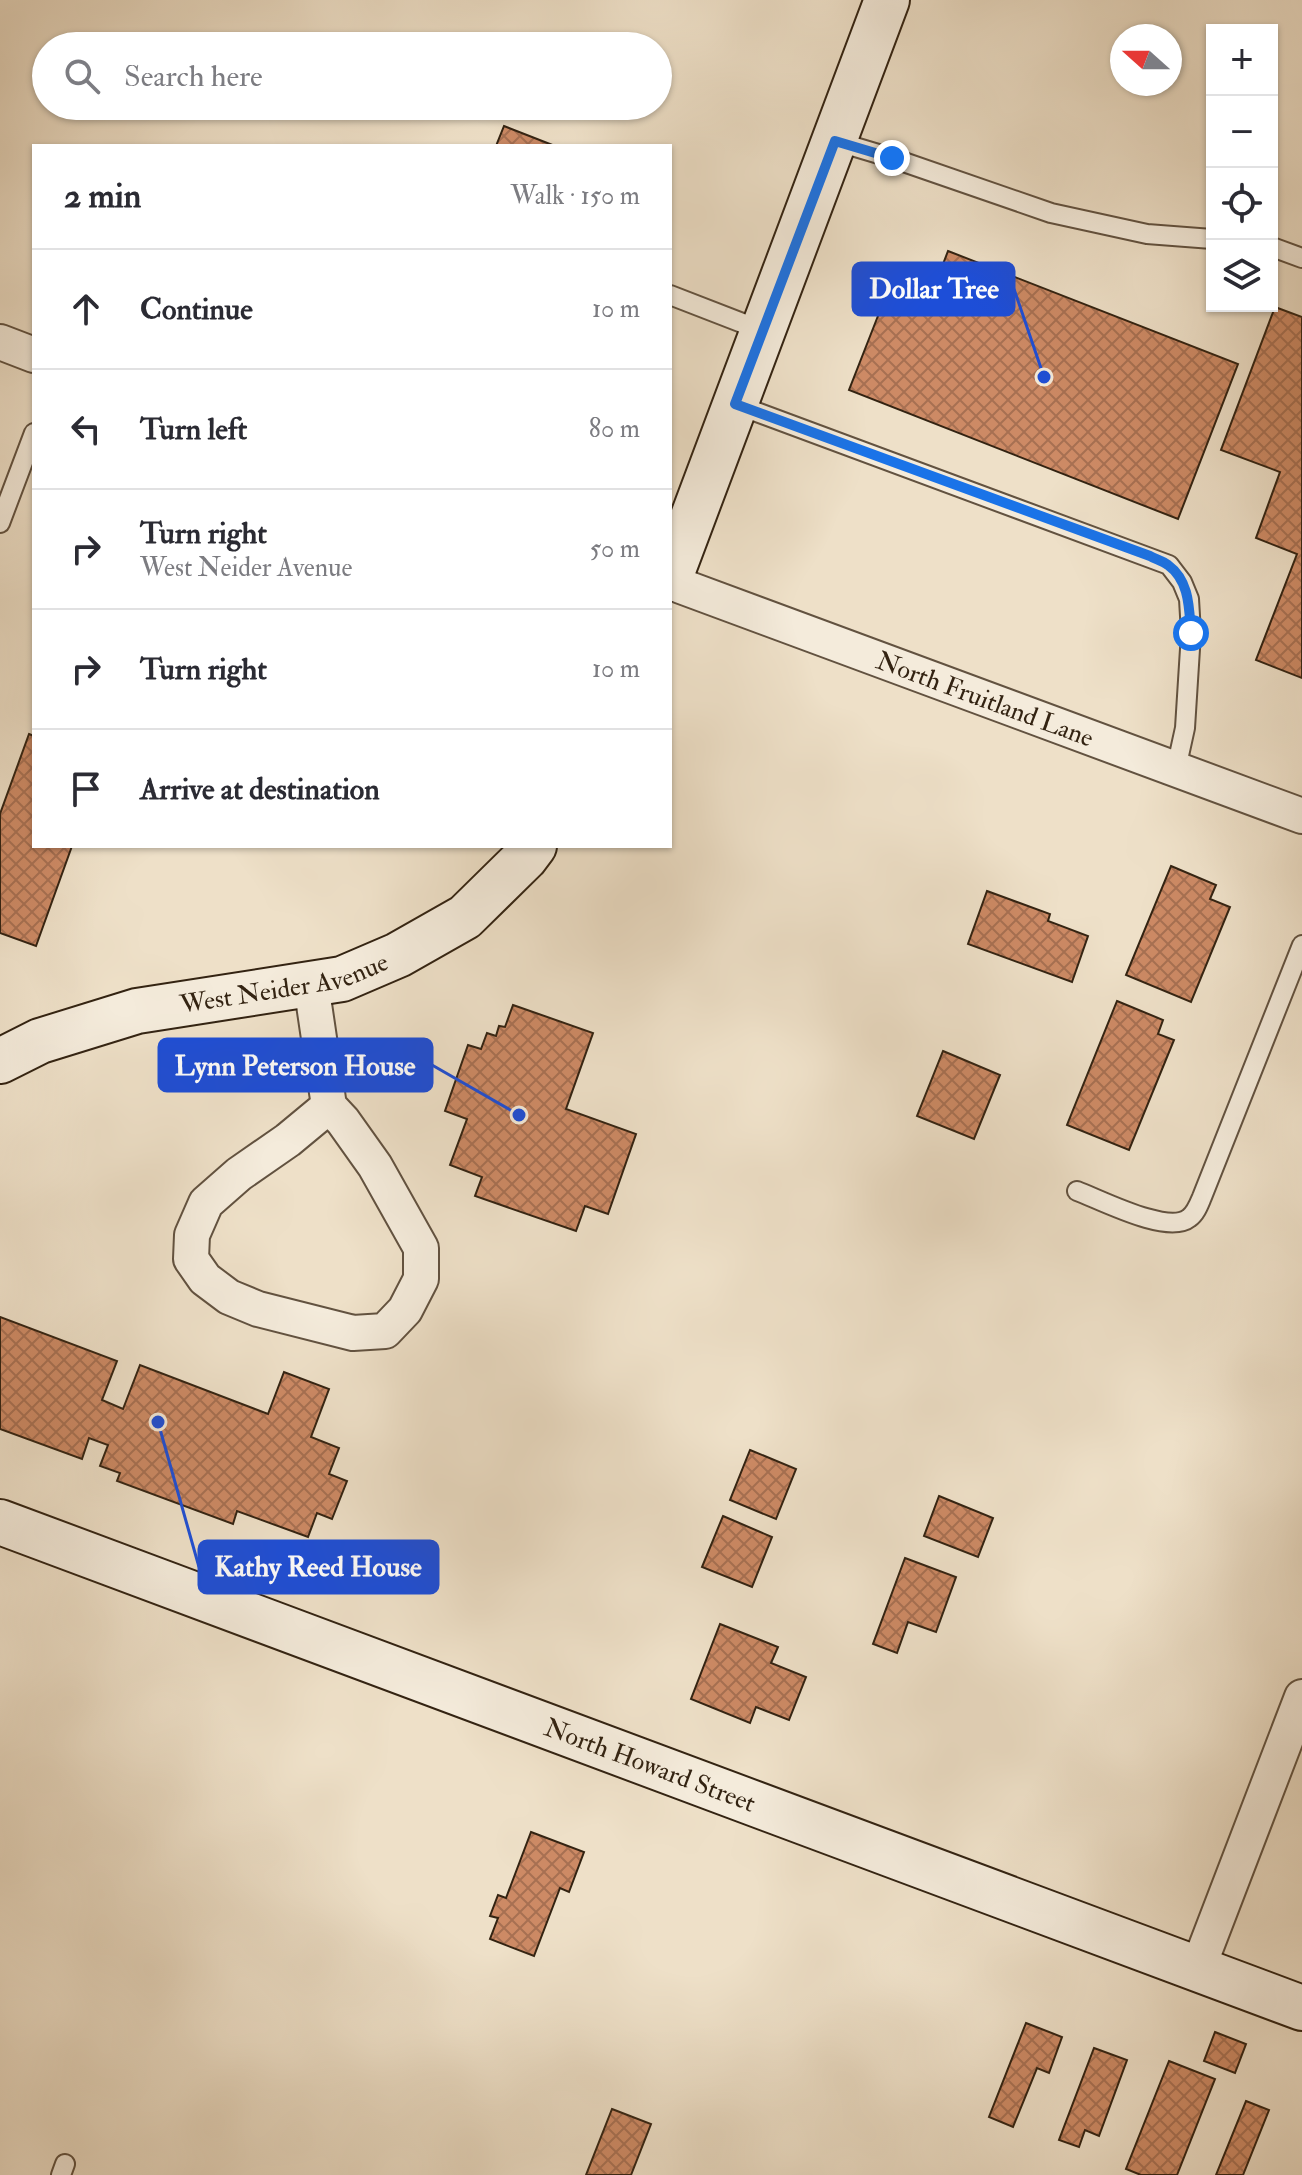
<!DOCTYPE html>
<html lang="en">
<head>
<meta charset="utf-8">
<style>
  :root { --surface:#fff; --page:#f7f7f7; --text:#2b2b33; --muted:#7c7c81; --line:#e1e1e2 }
  body { margin:0; font-family:"IM FELL Double Pica",serif; background:var(--page); color:var(--text) }
  .controls { position:absolute; right:24px; top:24px; display:grid; overflow:hidden; border-radius:0px; box-shadow:0 2px 6px #0004 }
  .controls button { width:72px; height:72px; display:grid; place-items:center; padding:0; border:0; border-bottom:2px solid var(--line); background:var(--surface); color:var(--text); font:40px sans-serif }
  .compass { position:absolute; left:1110px; top:24px; width:72px; height:72px; border-radius:50%; background:var(--surface); box-shadow:0 2px 6px #0004; rotate:291deg }
  .stop { position:absolute; width:24px; height:24px; margin:-18px; border:6px solid #1a73e8; border-radius:50%; background:#fff }
  .stop.end { background:#1a73e8; border-color:#fff; box-shadow:0 2px 8px #0008 }
  .list { margin:0; padding:0; list-style:none }
  h2 { display:flex; justify-content:space-between; align-items:center; height:104px; margin:0; padding:0 32px; font-size:34px }
  h2 small { font-size:26px; font-weight:400; color:var(--muted) }
  .list li { display:grid; grid-template-columns:52px 1fr auto; gap:24px; align-items:center; box-sizing:border-box; height:120px; padding:0 32px; border-top:2px solid var(--line) }
  .list b { display:block; font-size:30px; white-space:nowrap }
  .list p { margin:0; font-size:26px; white-space:nowrap; color:var(--muted) }
  .list em { font-size:26px; font-style:normal; color:var(--muted) }
  .icon { flex:none; width:44px; height:44px; fill:none; stroke:currentColor; stroke-width:2; stroke-linecap:round; stroke-linejoin:round }
  .map { position:relative; flex:none; width:1302px; height:2175px; overflow:hidden }
  .search { position:absolute; background:var(--surface); box-shadow:0 2px 6px #0004; left:32px; top:32px; width:640px; height:88px; display:flex; align-items:center; gap:20px; box-sizing:border-box; padding:0 28px; border-radius:44px; color:var(--muted); font-size:30px }
  .panel { position:absolute; background:var(--surface); box-shadow:0 2px 6px #0004; left:32px; top:144px; width:640px; height:704px; border-radius:0px }
  .map>svg:first-child { display:block }
</style>
</head>
<body>
<div class="map">
<svg width="1302" height="2175" viewBox="0 0 1302 2175">
  <defs>
    <pattern id="building-cross-hatch" width="8" height="8" patternUnits="userSpaceOnUse" patternTransform="scale(2)"><rect width="8" height="8" fill="#cd8a65"/><path d="M0 0l8 8M0 8l8-8" fill="none" stroke="#a77052"/></pattern>
  </defs>
  <rect width="100%" height="100%" fill="#eee0c8"/>
  <filter id="stains"><feTurbulence type="fractalNoise" baseFrequency=".0025" numOctaves="4"/><feColorMatrix values="0 0 0 0 .2 0 0 0 0 .09 0 0 0 0 .02 0 0 0 .5 -.17"/></filter>
  <radialGradient id="worn" r=".72"><stop offset=".6" stop-color="#630" stop-opacity="0"/><stop offset="1" stop-color="#630" stop-opacity=".3"/></radialGradient>
  <g fill="url(#building-cross-hatch)" stroke="#332312" stroke-width="2">
    <path d="M504,126L555,146H496Z"/>
    <path d="M948,251L1238,364L1178,519L849,390L885,298L924,314Z"/>
    <path d="M1275,307L1302,317V678L1256,660L1297,554L1256,538L1280,472L1221,450Z"/>
    <path d="M29,734L34,736V846H72L36,946L0,933V814Z"/>
    <path d="M1171,866L1216,885L1210,899L1230,907L1191,1002L1126,975Z"/>
    <path d="M987,891L1050,914L1048,921L1088,936L1072,982L968,944Z"/>
    <path d="M1117,1001L1163,1020L1158,1034L1174,1040L1129,1150L1067,1125Z"/>
    <path d="M513,1005L593,1033L566,1109L636,1134L608,1214L585,1206L576,1231L475,1196L482,1177L450,1165L467,1119L445,1111L468,1045L481,1049L487,1033L496,1036L499,1026L505,1027Z"/>
    <path d="M943,1051L1000,1075L974,1139L917,1116Z"/>
    <path d="M0,1317L117,1361L102,1400L123,1409L140,1365L268,1414L284,1372L329,1389L311,1437L339,1448L329,1474L347,1481L332,1519L317,1513L308,1537L237,1511L233,1524L117,1481L120,1473L100,1466L108,1445L89,1438L82,1459L0,1429Z"/>
    <path d="M750,1450L796,1469L776,1519L730,1500Z"/>
    <path d="M939,1496L993,1518L978,1557L924,1536Z"/>
    <path d="M723,1516L772,1537L752,1587L702,1567Z"/>
    <path d="M905,1558L956,1577L936,1632L908,1622L897,1653L873,1644Z"/>
    <path d="M720,1624L778,1647L771,1663L806,1677L789,1720L756,1707L750,1723L691,1699Z"/>
    <path d="M531,1832L584,1852L569,1892L560,1888L534,1956L490,1939L498,1918L490,1916L498,1895L506,1898Z"/>
    <path d="M1026,2023L1062,2037L1049,2073L1037,2068L1013,2127L989,2117Z"/>
    <path d="M1215,2032L1246,2044L1235,2073L1204,2061Z"/>
    <path d="M1094,2048L1127,2060L1099,2136L1085,2130L1079,2147L1059,2140Z"/>
    <path d="M1169,2061L1215,2079L1177,2175H1141L1126,2169Z"/>
    <path d="M1246,2101L1269,2110L1243,2175H1216Z"/>
    <path d="M612,2109L651,2124L631,2175H586Z"/>
  </g>
  <g fill="none" stroke-linecap="round" stroke-linejoin="round">
    <g stroke="#625240" stroke-width="22">
      <g id="lane">
        <path d="M835,141L892,158L1051,213L1147,234L1212,239"/>
        <path d="M1272,247L1302,258"/>
        <path d="M670,295L763,331"/>
        <path d="M735,404L1169,565L1182,582L1189,599L1191,633L1185,728L1176,769"/>
        <path d="M0,523L34,433"/>
        <path d="M1077,1191C1101,1200 1168,1235 1189,1218C1196,1213 1199,1204 1202,1197L1302,945"/>
        <path d="M61,2175L65,2164"/>
      </g>
    </g>
    <g stroke="#625240" stroke-width="38">
      <g id="street">
        <path d="M0,342L34,355"/>
        <path id="s1" d="M670,582L1302,816"/>
        <path d="M311,984L329,1106L343,1121L375,1166L421,1248V1279L405,1310L385,1331L353,1333L258,1309L229,1297L205,1279L191,1259L192,1235L206,1203L239,1174L288,1140L329,1106"/>
        <path d="M1198,1968L1302,1697"/>
      </g>
    </g>
    <g stroke="#332312" stroke-width="48">
      <g id="secondary">
        <path d="M670,578L887,0"/>
        <path id="s2" d="M0,1061L40,1041L137,1011L342,979L398,955L465,917L525,858L534,846"/>
        <path id="s3" d="M0,1522L1302,2008"/>
      </g>
    </g>
    <use href="#lane" stroke="#f4ebdb" stroke-width="18"/>
    <use href="#street" stroke="#f4ebdb" stroke-width="34"/>
    <use href="#secondary" stroke="#f4ebdb" stroke-width="44"/>
  </g>
  <g fill="none" stroke-linecap="round" stroke-linejoin="round">
    <path stroke="#1a73e8" stroke-width="10" d="M892,158L835,141L735,404L1150,556C1155,559 1163,561 1168,565C1190,581 1189,609 1191,633"/>
  </g>
  <g text-anchor="middle" stroke-width="8" stroke-linejoin="round" paint-order="stroke">
    <g font-size="26" fill="#332312" stroke="#f4ebdb">
      <text dy="9" stroke="none"><textPath href="#s1" startOffset="336">North Fruitland Lane</textPath></text>
      <text dy="9" stroke="none"><textPath href="#s2" startOffset="296">West Neider Avenue</textPath></text>
      <text dy="9" stroke="none"><textPath href="#s3" startOffset="694">North Howard Street</textPath></text>
    </g>
  </g>
  <path fill="none" stroke="#1d4ed8" stroke-width="3" d="M1044 377L1014 289M519 1115L432 1065M158 1422L199 1567"/>
  <g fill="#1d4ed8" stroke="#f4ebdb" stroke-width="3">
    <circle cx="1044" cy="377" r="8"/>
    <circle cx="519" cy="1115" r="8"/>
    <circle cx="158" cy="1422" r="8"/>
  </g>
  <g fill="#1d4ed8" stroke="#1d4ed8" stroke-width="3">
    <rect x="853" y="263" width="161" height="52" rx="8"/>
    <rect x="159" y="1039" width="273" height="52" rx="8"/>
    <rect x="199" y="1541" width="239" height="52" rx="8"/>
  </g>
  <g font-size="28" text-anchor="middle" font-weight="bold" fill="#fff">
    <text x="934" y="298">Dollar Tree</text>
    <text x="295" y="1075">Lynn Peterson House</text>
    <text x="318" y="1576">Kathy Reed House</text>
  </g>
  <rect width="100%" height="100%" filter="url(#stains)"/>
  <rect width="100%" height="100%" fill="url(#worn)"/>
</svg>
<div class="controls">
<button>+</button>
<button>−</button>
<button><svg class="icon" aria-label="locate" viewBox="0 0 24 24"><circle cx="12" cy="12" r="6"/><path d="M12 2v4M12 18v4M2 12h4M18 12h4"/></svg></button>
<button><svg class="icon" aria-label="layers" viewBox="0 0 24 24"><path d="M12 4l9 5-9 5-9-5zM3 14l9 5 9-5"/></svg></button>
</div>
<svg class="compass" viewBox="-18 -18 36 36"><path d="M0-13l5 13h-10z" fill="#e53935"/><path d="M0 13l5-13h-10z" fill="#7c7c81"/></svg>
<div class="stop" style="left:1191px;top:633px"></div>
<div class="stop end" style="left:892px;top:158px"></div>
<div class="search"><svg class="icon" aria-label="search" viewBox="0 0 24 24"><circle cx="10" cy="10" r="6"/><path d="M15 15l6 6"/></svg>Search here</div>
<section class="panel">
<h2>2 min<small>Walk · 150 m</small></h2>
<ul class="list">
<li><svg class="icon" aria-label="ahead" viewBox="0 0 24 24"><path d="M12 20V5M6 11l6-6 6 6"/></svg><div><b>Continue</b></div><em>10 m</em></li>
<li><svg class="icon" aria-label="left" viewBox="0 0 24 24"><path d="M17 20v-9H6M10 6l-5 5 5 5"/></svg><div><b>Turn left</b></div><em>80 m</em></li>
<li><svg class="icon" aria-label="right" viewBox="0 0 24 24"><path d="M7 20v-9h11M14 6l5 5-5 5"/></svg><div><b>Turn right</b><p>West Neider Avenue</p></div><em>50 m</em></li>
<li><svg class="icon" aria-label="right" viewBox="0 0 24 24"><path d="M7 20v-9h11M14 6l5 5-5 5"/></svg><div><b>Turn right</b></div><em>10 m</em></li>
<li><svg class="icon" aria-label="arrive" viewBox="0 0 24 24"><path d="M6 21V4h12l-3 4 3 4H6"/></svg><div><b>Arrive at destination</b></div></li>
</ul>
</section>
</div>
</body>
</html>
